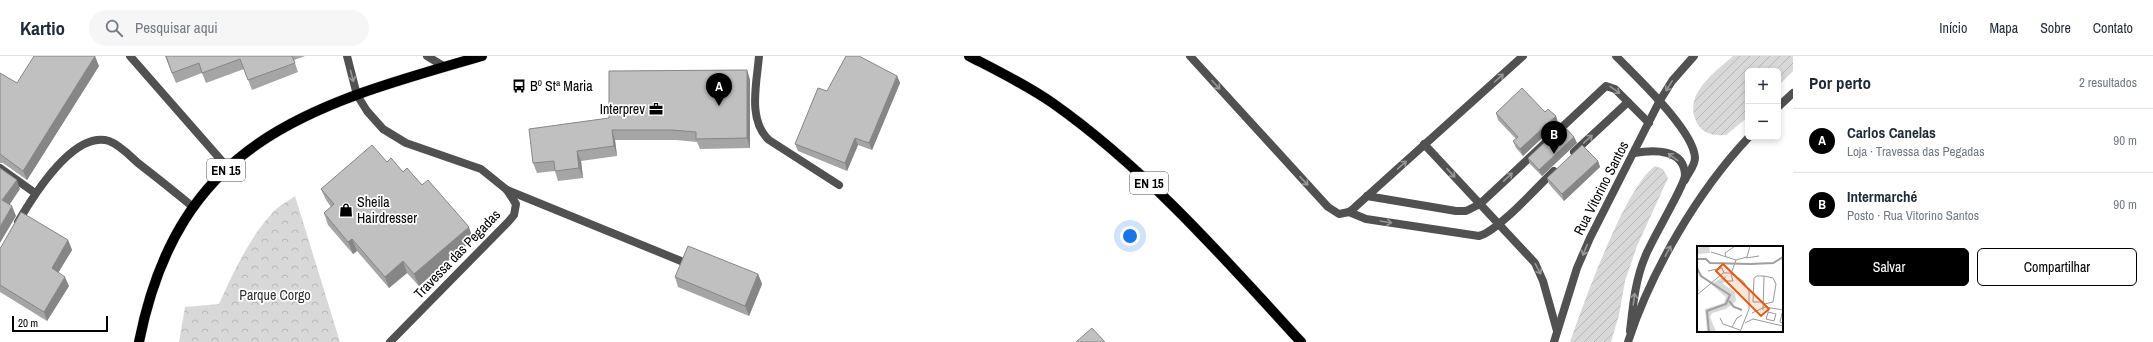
<!DOCTYPE html>
<html lang="pt">
<head>
<meta charset="utf-8">
<style>
  :root { --surface:#fff; --page:#f6f6f7; --text:#1f2937; --muted:#747a83; --line:#e0e1e3; --accent:#000 }
  body { margin:0; font-family:"Archivo Narrow",sans-serif; background:var(--page); color:var(--text) }
  .controls { position:absolute; right:12px; top:12px; display:grid; overflow:hidden; border-radius:6px; box-shadow:0 2px 6px #0003 }
  .controls button { width:36px; height:36px; display:grid; place-items:center; padding:0; border:0; border-bottom:1px solid var(--line); background:var(--surface); color:var(--text); font:20px sans-serif }
  .scale { position:absolute; left:12px; bottom:10px; width:96px; box-sizing:border-box; padding-left:4px; border:2px solid #000; border-top:0; font-size:11px; line-height:14px; white-space:nowrap; color:#000; -webkit-text-stroke:3px #fff; paint-order:stroke }
  .you { position:absolute; left:1130px; top:180px; width:14px; height:14px; margin:-10px; border:3px solid #fff; border-radius:50%; background:#1a73e8; box-shadow:0 0 0 6px #1a73e833 }
  .badge { display:grid; place-items:center; width:26px; height:26px; border-radius:50%; background:var(--accent); color:#fff; font-size:13px; font-weight:700 }
  .pin { position:absolute; translate:-50% -33px; filter:drop-shadow(0 1px 2px #0008) }
  .pin::after { content:''; position:absolute; top:21px; width:14px; height:12px; background:inherit; clip-path:polygon(0 0,100% 0,50% 100%) }
  .list { margin:0; padding:0; list-style:none }
  h2 { display:flex; justify-content:space-between; align-items:center; height:52px; margin:0; padding:0 16px; font-size:17px }
  h2 small { font-size:13px; font-weight:400; color:var(--muted) }
  .list li { display:grid; grid-template-columns:26px 1fr auto; gap:12px; align-items:center; box-sizing:border-box; height:64px; padding:0 16px; border-top:1px solid var(--line) }
  .list b { display:block; font-size:15px; white-space:nowrap }
  .list p { margin:0; font-size:13px; white-space:nowrap; color:var(--muted) }
  .list em { font-size:13px; font-style:normal; color:var(--muted) }
  .actions { display:flex; gap:8px; padding:12px 16px }
  .actions a { flex:1; padding:9px 0; border:1px solid var(--accent); border-radius:6px; text-align:center; font-size:14px; color:var(--accent) }
  .actions .main { background:var(--accent); color:#fff }
  .icon { flex:none; width:22px; height:22px; fill:none; stroke:currentColor; stroke-width:2; stroke-linecap:round; stroke-linejoin:round }
  .map { position:relative; flex:none; width:1793px; height:286px; overflow:hidden }
  header { display:flex; align-items:center; gap:24px; box-sizing:border-box; height:56px; padding:0 20px; background:var(--surface); border-bottom:1px solid var(--line) }
  header strong { font-size:19px }
  nav { display:flex; gap:22px; margin-inline-start:auto; font-size:14px }
  .search { width:280px; height:36px; background:var(--page); display:flex; align-items:center; gap:10px; box-sizing:border-box; padding:0 14px; border-radius:22px; color:var(--muted); font-size:15px }
  main { display:flex }
  aside { flex:1; background:var(--surface) }
  .map>svg:first-child { display:block }
</style>
</head>
<body>
<header>
<strong>Kartio</strong>
<div class="search"><svg class="icon" aria-label="search" viewBox="0 0 24 24"><circle cx="10" cy="10" r="6"/><path d="M15 15l6 6"/></svg>Pesquisar aqui</div>
<nav><a>Início</a><a>Mapa</a><a>Sobre</a><a>Contato</a></nav>
</header>
<main>
<div class="map">
<svg width="1793" height="286" viewBox="0 0 1793 286">
  <defs>
    <pattern id="park-crowns" width="20" height="18" patternUnits="userSpaceOnUse"><rect width="20" height="18" fill="#d8d8d8"/><path d="M2 6a3 3 0 1 1 6 0M12 15a3 3 0 1 1 6 0" fill="none" stroke="#b8b8b8"/></pattern>
    <pattern id="garden-furrows" width="10" height="10" patternUnits="userSpaceOnUse"><rect width="10" height="10" fill="#d8d8d8"/><path d="M-1 1l2-2M0 10L10 0M9 11l2-2" fill="none" stroke="#b8b8b8"/></pattern>
  </defs>
  <rect width="100%" height="100%" fill="#fff"/>
  <path fill="url(#park-crowns)" d="M295,140L340,286H179L185,251L219,248C234,215 250,180 275,154C280,149 289,145 295,140Z"/>
  <g fill="url(#garden-furrows)">
    <path d="M1733,0H1793V15L1778,30V15H1748V61L1726,79C1714,80 1703,78 1697,67C1682,39 1714,17 1733,0Z"/>
    <path d="M1655,110L1663,113L1668,122L1637,190L1625,225L1619,259L1611,286H1570C1583,249 1625,131 1655,110Z"/>
  </g>
  <g fill="none" stroke-linecap="round" stroke-linejoin="round">
    <g stroke="#dbdbdb" stroke-width="11">
      <g id="primary">
        <path d="M969,0C998,15 1027,29 1054,48C1147,114 1224,202 1301,286"/>
        <path d="M139,286C179,85 307,50 482,0"/>
      </g>
    </g>
    <g stroke="#515151" stroke-width="8">
      <path d="M130,0L228,112"/>
      <path d="M759,0C757,26 747,64 769,84L839,129"/>
      <path d="M1190,0L1328,151L1339,158L1349,156L1354,152L1523,0"/>
      <path d="M1616,0C1635,20 1694,74 1695,102C1695,110 1688,117 1685,124"/>
      <path d="M1424,88L1535,207L1543,225L1557,275"/>
      <path d="M1574,96L1628,46"/>
      <path d="M0,112L35,137"/>
      <path d="M507,134L681,205"/>
      <path d="M1367,140L1456,155H1466L1480,148L1606,30L1615,33L1649,67"/>
      <path d="M1349,156L1366,163L1479,180C1497,176 1539,129 1554,115"/>
      <path d="M1630,275C1633,250 1635,225 1645,201C1651,185 1685,129 1685,119C1684,92 1653,94 1634,97"/>
    </g>
    <g stroke="#515151" stroke-width="8">
      <path d="M347,0L357,39L367,55L383,73L406,87L481,113L507,134L516,148L514,159L509,165L390,286"/>
      <path d="M427,0L445,11"/>
      <path d="M1778,51L1793,37"/>
      <path d="M18,166C32,142 73,74 109,85C120,89 129,99 138,107C156,121 175,136 193,151"/>
      <path d="M1554,286L1577,212L1590,182L1659,46L1672,25L1694,0"/>
      <path d="M1628,286C1651,215 1698,135 1749,81"/>
    </g>
    <use href="#primary" stroke="#000" stroke-width="10"/>
  </g>
  <g fill="#a5a5a5">
    <path d="M165,0H305L294,4L298,16L252,34L244,13L206,27L202,17L176,27Z"/>
    <path d="M99,10L27,124L3,107H0V17L17,27Z"/>
    <path d="M747,14L750,24V92L700,93L697,86L676,84H615L617,100L581,105L583,122L558,125L555,115L537,117L533,107L609,62Z"/>
    <path d="M897,20L900,27L872,94L858,89L847,115L798,95L795,88L827,35Z"/>
    <path d="M1545,56L1556,60L1558,67L1523,100L1516,92L1513,85L1516,83L1498,64L1496,57Z"/>
    <path d="M1574,81L1577,87L1542,120L1530,108L1528,102Z"/>
    <path d="M1598,105L1600,111L1564,145L1549,128L1547,122Z"/>
    <path d="M387,106L403,116L422,129L473,183L419,230L407,217L389,232L357,195L353,198L328,169L324,157L331,151L326,144L321,133Z"/>
    <path d="M68,184L72,194L58,217L69,230L47,265L0,236V192Z"/>
    <path d="M758,218L762,228L749,260L678,231L675,221Z"/>
  </g>
  <g fill="#868686">
    <path d="M95,0L99,10L27,124L23,115Z"/>
    <path d="M747,14L750,24V92L747,82Z"/>
    <path d="M897,20L900,27L872,94L869,87Z"/>
    <path d="M1556,60L1558,67L1523,100L1520,93Z"/>
    <path d="M612,74L615,84L617,100L614,90Z"/>
    <path d="M1574,81L1577,87L1542,120L1539,114Z"/>
    <path d="M855,82L858,89L847,115L845,107Z"/>
    <path d="M577,95L581,105L583,122L579,112Z"/>
    <path d="M1598,105L1600,111L1564,145L1562,138Z"/>
    <path d="M17,124L20,133L6,154L2,144Z"/>
    <path d="M12,150L16,160L0,187V171Z"/>
    <path d="M469,171L473,183L419,230L414,218Z"/>
    <path d="M352,183L357,195L353,198L348,186Z"/>
    <path d="M68,184L72,194L55,222L52,212Z"/>
    <path d="M403,205L407,217L389,232L385,221Z"/>
    <path d="M758,218L762,228L749,260L745,250Z"/>
    <path d="M65,221L69,230L47,265L44,256Z"/>
  </g>
  <g fill="#c0c0c0" stroke="#868686">
    <path d="M34,0H95L23,115L0,98V17L17,27Z"/>
    <path d="M166,0H292L295,7L248,24L240,3L202,17L199,7L172,17Z"/>
    <path d="M846,0H859L897,20L869,87L855,82L845,107L795,88L818,32L827,35Z"/>
    <path d="M747,14V82L696,83V76L672,74H612L614,90L577,95L579,112L555,115L554,105L533,107L529,73L609,62V15Z"/>
    <path d="M1522,32L1545,56L1548,53L1556,60L1520,93L1513,85L1518,81L1496,57Z"/>
    <path d="M1563,69L1574,81L1539,114L1528,102Z"/>
    <path d="M372,89L387,106L391,102L403,116L407,112L422,129L428,124L469,171L414,218L403,205L385,221L352,183L348,186L324,157L334,148L321,133Z"/>
    <path d="M1582,89L1598,105L1562,138L1547,122Z"/>
    <path d="M0,112L17,124L2,144L12,150L0,171Z"/>
    <path d="M21,156L68,184L52,212L65,221L44,256L0,229V192L1,191Z"/>
    <path d="M688,190L758,218L745,250L675,221Z"/>
    <path d="M1092,272L1105,286H1076Z"/>
  </g>
  <defs><path id="oneway-shaft" d="M-6 0H5M1.5-3L5.5 0L1.5 3" fill="none" stroke-width="1.6" stroke-linecap="round" stroke-linejoin="round"/></defs>
  <g stroke="#979797">
    <use href="#oneway-shaft" transform="translate(352 20) rotate(75)"/>
    <use href="#oneway-shaft" transform="translate(1499 22) rotate(-42)"/>
    <use href="#oneway-shaft" transform="translate(1216 29) rotate(48)"/>
    <use href="#oneway-shaft" transform="translate(1669 30) rotate(122)"/>
    <use href="#oneway-shaft" transform="translate(1615 34) rotate(36)"/>
    <use href="#oneway-shaft" transform="translate(1588 83) rotate(-43)"/>
    <use href="#oneway-shaft" transform="translate(1673 101) rotate(-144)"/>
    <use href="#oneway-shaft" transform="translate(1402 109) rotate(-42)"/>
    <use href="#oneway-shaft" transform="translate(1451 117) rotate(47)"/>
    <use href="#oneway-shaft" transform="translate(1508 121) rotate(-43)"/>
    <use href="#oneway-shaft" transform="translate(1304 125) rotate(47)"/>
    <use href="#oneway-shaft" transform="translate(1386 166) rotate(9)"/>
    <use href="#oneway-shaft" transform="translate(1585 194) rotate(113)"/>
    <use href="#oneway-shaft" transform="translate(1668 195) rotate(-62)"/>
    <use href="#oneway-shaft" transform="translate(1538 213) rotate(62)"/>
    <use href="#oneway-shaft" transform="translate(1634 243) rotate(-82)"/>
  </g>
  <defs>
    <g id="bus-bare" transform="scale(1.08)"><path d="M-5-6H5V4H4V6H2V4H-2V6H-4V4H-5ZM-3.5-4V0h7V-4ZM-3.5 1.2v1.5H-2V1.2ZM2 1.2v1.5H3.5V1.2Z" fill="#000" stroke="#fff" stroke-width="2.5" paint-order="stroke"/></g>
    <g id="office-bare" transform="scale(1.08)"><path d="M-6-3h4V-5.5h4V-3h4V5H-6ZM-1-4.5V-3h2v-1.5ZM-6 0V1H6V0Z" fill="#000" stroke="#fff" stroke-width="2.5" paint-order="stroke"/></g>
    <g id="shop-bare" transform="scale(1.08)"><path d="M-5-2.5h2.3a2.7 3.5 0 0 1 5.4 0H5L5.5 6h-11ZM-1.5-2.5h3a1.5 2.3 0 0 0-3 0Z" fill="#000" stroke="#fff" stroke-width="2.5" paint-order="stroke"/></g>
  </defs>
  <g fill-rule="evenodd">
    <use href="#bus-bare" x="519" y="30"/>
    <use href="#office-bare" x="656" y="53"/>
    <use href="#shop-bare" x="346" y="154"/>
  </g>
  <g text-anchor="middle" stroke-width="3.5" stroke-linejoin="round" paint-order="stroke">
    <g fill="#fff" stroke="#4c4c4c" stroke-width="1">
      <rect x="207" y="103" width="38" height="22" rx="3"/>
      <rect x="1130" y="116" width="38" height="22" rx="3"/>
    </g>
    <g font-size="13" font-weight="bold" fill="#000">
      <text x="226" y="119">EN 15</text>
      <text x="1149" y="132">EN 15</text>
    </g>
    <g font-size="14" fill="#000" stroke="#fff" text-anchor="start">
      <text x="530" y="35">Bº Stª Maria</text>
      <text x="645" y="58" text-anchor="end">Interprev</text>
      <text x="357" y="151">Sheila<tspan x="357" dy="16">Hairdresser</tspan></text>
    </g>
    <g font-size="14" fill="#000" stroke="#fff">
      <text transform="translate(1601 132) rotate(-63)" y="5">Rua Vitorino Santos</text>
      <text transform="translate(457 198) rotate(-46)" y="5">Travessa das Pegadas</text>
    </g>
    <g font-size="14" fill="#2f2f2f" stroke="#fff">
      <text x="275" y="244">Parque Corgo</text>
    </g>
  </g>
  <g transform="translate(1697 190)">
    <rect width="86" height="86" fill="#fff"/>
    <path d="M30,29L26,38L38,46L39,55L29,63L15,67L13,71L19,86H10L8,63L27,57L29,51L14,38Z" fill="#d8d8d8"/>
    <path d="M2,0H12L13,7L0,8Z" fill="#d8d8d8"/>
    <path fill="none" stroke="#9f9f9f" stroke-width="2" d="M0,13H9L13,17L53,18L76,17L86,11M0,22L4,30L33,49L29,58L10,65L12,86M32,55L37,61L45,64"/>
    <path fill="none" stroke="#999" stroke-width="1" d="M14,6L39,14L50,11L53,0M29,11L28,7L38,0M49,12L62,10M11,25L25,22L27,27M67,30L76,32L79,38L76,56L67,58M0,32L1,45M27,35H36L34,28L39,14M0,49L26,27H33L46,35L52,45V63L43,86M66,64L67,30H60L57,32L56,56H66M71,66L79,68L77,75L69,73L71,67V64M55,67L68,61L86,64M85,67L83,76L86,77M23,72L26,78L43,84M48,77L56,73L86,80M35,81L40,72L45,69"/>
    <path fill="#e8590c" fill-opacity="0.15" stroke="#e8590c" stroke-width="2" d="M26,18L72,63L64,70L19,25Z"/>
    <rect width="86" height="86" fill="none" stroke="#000" stroke-width="2"/>
  </g>
</svg>
<div class="controls">
<button>+</button>
<button>−</button>
</div>
<div class="scale">20 m</div>
<div class="you"></div>
<div class="pin badge" style="left:719px;top:50px">A</div>
<div class="pin badge" style="left:1554px;top:98px">B</div>
</div>
<aside>
<h2>Por perto<small>2 resultados</small></h2>
<ul class="list">
<li><span class="badge">A</span><div><b>Carlos Canelas</b><p>Loja · Travessa das Pegadas</p></div><em>90 m</em></li>
<li><span class="badge">B</span><div><b>Intermarché</b><p>Posto · Rua Vitorino Santos</p></div><em>90 m</em></li>
</ul>
<div class="actions"><a class="main">Salvar</a><a>Compartilhar</a></div>
</aside>
</main>
</body>
</html>
